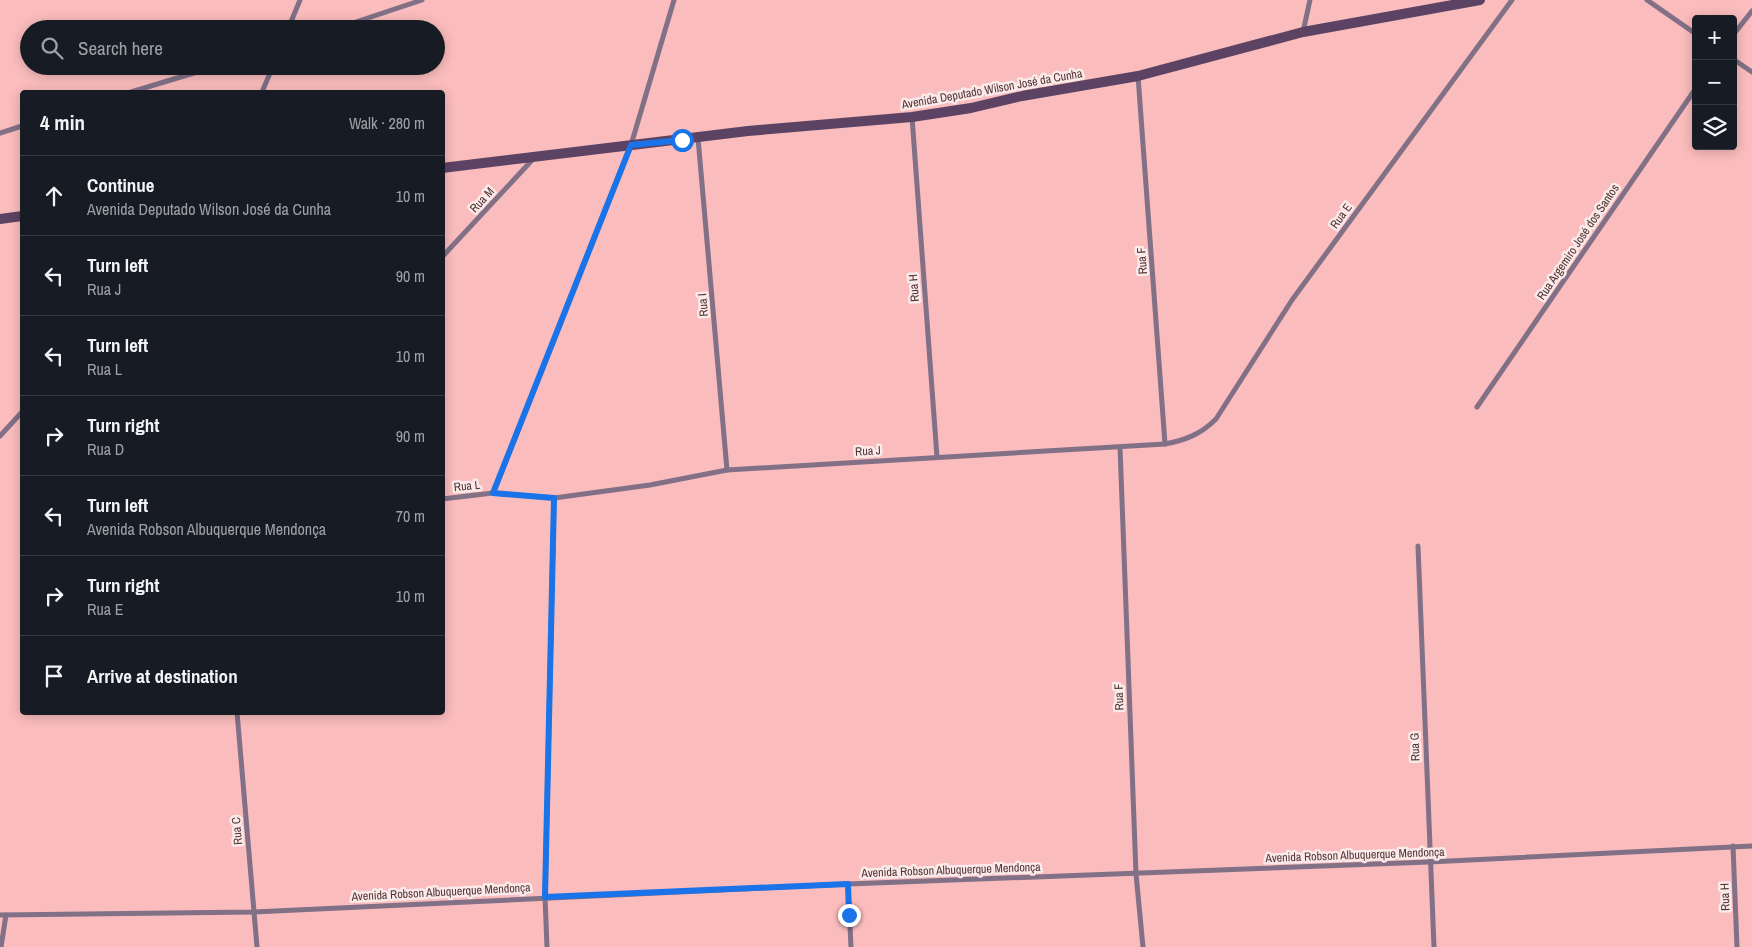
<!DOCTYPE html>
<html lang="en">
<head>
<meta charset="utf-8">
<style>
  :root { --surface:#171b24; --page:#242831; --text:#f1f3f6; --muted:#9ea1a6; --line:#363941 }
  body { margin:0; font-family:"Archivo Narrow",sans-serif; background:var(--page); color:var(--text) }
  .controls { position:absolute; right:15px; top:15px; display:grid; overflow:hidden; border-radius:5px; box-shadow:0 2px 12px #0003 }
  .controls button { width:45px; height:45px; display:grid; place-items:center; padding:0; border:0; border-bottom:1px solid var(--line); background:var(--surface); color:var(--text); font:25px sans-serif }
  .stop { position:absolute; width:15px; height:15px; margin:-11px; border:4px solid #1a73e8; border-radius:50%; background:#fff }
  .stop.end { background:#1a73e8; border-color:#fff; box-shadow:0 1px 5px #0008 }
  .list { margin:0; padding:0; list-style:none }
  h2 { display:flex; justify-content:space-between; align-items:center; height:65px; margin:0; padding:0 20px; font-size:21px }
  h2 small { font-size:16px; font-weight:400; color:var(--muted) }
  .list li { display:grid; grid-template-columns:32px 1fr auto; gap:15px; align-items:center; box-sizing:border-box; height:80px; padding:0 20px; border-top:1px solid var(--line) }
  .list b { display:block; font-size:19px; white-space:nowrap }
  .list p { margin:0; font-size:16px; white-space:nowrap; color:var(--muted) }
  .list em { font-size:16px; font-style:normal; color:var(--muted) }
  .icon { flex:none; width:28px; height:28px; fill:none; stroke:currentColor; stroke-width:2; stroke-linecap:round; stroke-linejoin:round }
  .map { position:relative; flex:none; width:1752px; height:947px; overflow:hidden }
  .search { position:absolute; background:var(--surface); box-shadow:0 2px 12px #0003; left:20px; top:20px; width:425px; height:55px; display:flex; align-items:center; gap:12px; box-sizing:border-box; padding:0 18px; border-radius:28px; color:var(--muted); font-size:19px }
  .panel { position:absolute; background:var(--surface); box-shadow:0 2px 12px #0003; left:20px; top:90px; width:425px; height:625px; border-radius:5px }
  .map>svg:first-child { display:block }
</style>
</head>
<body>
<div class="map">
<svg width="1752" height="947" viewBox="0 0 1752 947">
  <rect width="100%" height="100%" fill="#fabcbc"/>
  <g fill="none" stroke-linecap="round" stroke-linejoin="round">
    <g stroke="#817086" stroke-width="5">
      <path d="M1647,0L1696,34"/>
      <path d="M288,29L300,0"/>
      <path d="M335,29L422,0"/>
      <path d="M1303,32L1310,0"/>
      <path d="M1733,35L1752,11"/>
      <path d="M1733,59L1752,72"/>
      <path d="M1138,76L1165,444"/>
      <path d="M131,92L217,66"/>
      <path d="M262,92L273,66"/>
      <path d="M912,117L937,457"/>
      <path d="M0,133L22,126"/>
      <path d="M698,138L727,470"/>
      <path d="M442,257L534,158"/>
      <path d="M1477,407L1696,88"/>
      <path d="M0,436L22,412"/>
      <path d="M1120,447L1136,874L1143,947"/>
      <path d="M493,493L631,145L674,0"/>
      <path d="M442,499L493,493L554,498L650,485L727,470L1165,444C1186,440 1201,434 1216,419L1292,300L1512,0"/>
      <path d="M1418,546L1434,947"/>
      <path d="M237,712L257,947"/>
      <path d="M1733,846L1737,947"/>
      <path d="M848,884L851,947"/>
      <path d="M0,915L254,912L848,884L1429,862L1752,846"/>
      <path d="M1,947L6,915"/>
      <path d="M547,947L545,897L554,498"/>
    </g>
    <g stroke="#5c4364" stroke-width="10">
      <path d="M442,168L748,131L912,117L971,108L1022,96L1138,76L1303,32L1480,0"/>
      <path d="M0,219L22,216"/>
    </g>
  </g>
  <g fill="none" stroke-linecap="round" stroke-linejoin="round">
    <path stroke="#1a73e8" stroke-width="6" d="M682,140L631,145L493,493L554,498L545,897L848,884L849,915"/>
  </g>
  <g text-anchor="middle" stroke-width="5" stroke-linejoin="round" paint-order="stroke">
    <g font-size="12" fill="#523333" stroke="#fbeaea">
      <text transform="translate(992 89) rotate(-10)" y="4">Avenida Deputado Wilson José da Cunha</text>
      <text transform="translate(482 200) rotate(-47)" y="4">Rua M</text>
      <text transform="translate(1341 216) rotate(-54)" y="4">Rua E</text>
      <text transform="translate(1578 242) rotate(-56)" y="4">Rua Argemiro José dos Santos</text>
      <text transform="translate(1142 261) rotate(-94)" y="4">Rua F</text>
      <text transform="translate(914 288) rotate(-94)" y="4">Rua H</text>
      <text transform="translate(703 305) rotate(-95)" y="4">Rua I</text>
      <text transform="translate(868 451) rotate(-3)" y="4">Rua J</text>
      <text transform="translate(467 486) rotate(-6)" y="4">Rua L</text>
      <text transform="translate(1119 697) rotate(-92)" y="4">Rua F</text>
      <text transform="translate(1415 747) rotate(-92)" y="4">Rua G</text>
      <text transform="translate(237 831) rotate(-95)" y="4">Rua C</text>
      <text transform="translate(1355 855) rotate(-2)" y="4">Avenida Robson Albuquerque Mendonça</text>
      <text transform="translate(951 870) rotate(-2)" y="4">Avenida Robson Albuquerque Mendonça</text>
      <text transform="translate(441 892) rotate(-3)" y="4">Avenida Robson Albuquerque Mendonça</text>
      <text transform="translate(1725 897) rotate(-92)" y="4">Rua H</text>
    </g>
  </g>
</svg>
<div class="controls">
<button>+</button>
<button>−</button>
<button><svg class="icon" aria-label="layers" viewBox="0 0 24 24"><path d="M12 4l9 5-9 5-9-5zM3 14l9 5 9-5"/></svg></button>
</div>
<div class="stop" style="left:682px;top:140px"></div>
<div class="stop end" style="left:849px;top:915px"></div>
<div class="search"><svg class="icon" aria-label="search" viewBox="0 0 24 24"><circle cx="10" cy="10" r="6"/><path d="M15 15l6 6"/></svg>Search here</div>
<section class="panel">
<h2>4 min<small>Walk · 280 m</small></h2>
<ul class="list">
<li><svg class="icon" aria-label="ahead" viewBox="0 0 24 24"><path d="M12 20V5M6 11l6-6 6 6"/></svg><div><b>Continue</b><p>Avenida Deputado Wilson José da Cunha</p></div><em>10 m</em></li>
<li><svg class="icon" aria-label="left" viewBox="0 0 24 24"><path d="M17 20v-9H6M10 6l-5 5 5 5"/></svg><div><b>Turn left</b><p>Rua J</p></div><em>90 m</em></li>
<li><svg class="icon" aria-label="left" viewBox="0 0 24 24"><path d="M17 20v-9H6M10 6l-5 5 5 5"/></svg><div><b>Turn left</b><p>Rua L</p></div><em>10 m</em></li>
<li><svg class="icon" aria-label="right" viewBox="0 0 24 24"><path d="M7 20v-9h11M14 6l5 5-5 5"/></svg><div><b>Turn right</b><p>Rua D</p></div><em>90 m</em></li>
<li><svg class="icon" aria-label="left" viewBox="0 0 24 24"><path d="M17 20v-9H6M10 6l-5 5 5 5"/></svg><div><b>Turn left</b><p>Avenida Robson Albuquerque Mendonça</p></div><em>70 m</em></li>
<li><svg class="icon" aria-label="right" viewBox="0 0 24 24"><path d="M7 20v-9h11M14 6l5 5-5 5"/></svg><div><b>Turn right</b><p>Rua E</p></div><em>10 m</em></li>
<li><svg class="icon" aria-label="arrive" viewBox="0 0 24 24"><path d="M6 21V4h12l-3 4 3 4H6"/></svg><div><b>Arrive at destination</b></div></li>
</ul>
</section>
</div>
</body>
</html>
